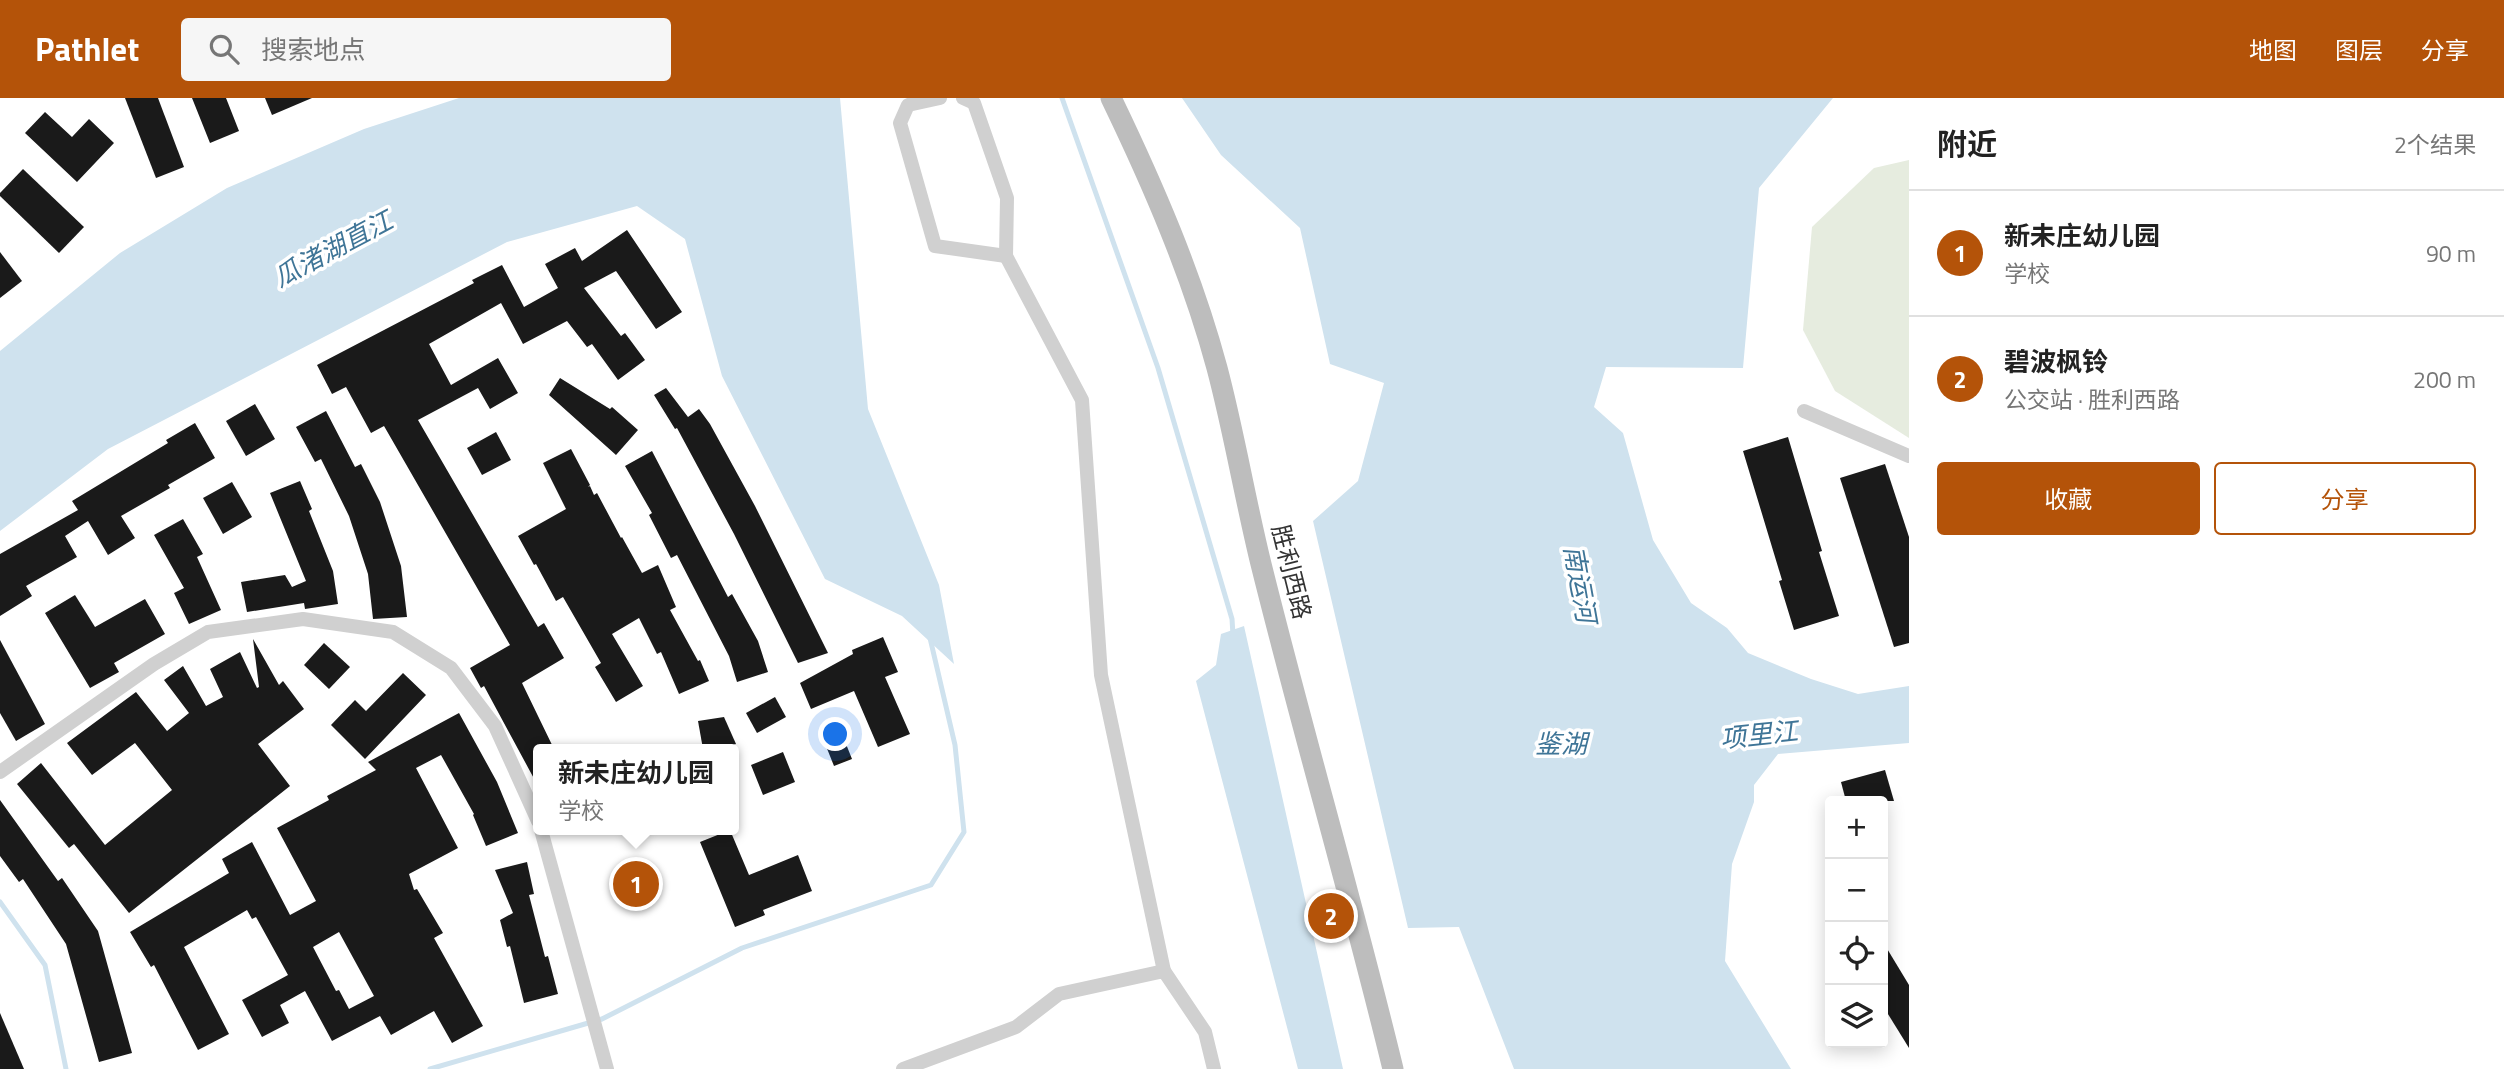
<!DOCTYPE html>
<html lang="zh">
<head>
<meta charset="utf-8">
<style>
  :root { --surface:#fff; --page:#f6f6f6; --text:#222; --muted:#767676; --line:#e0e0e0; --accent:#b45309 }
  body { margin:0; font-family:"Titillium Web","Noto Sans SC",sans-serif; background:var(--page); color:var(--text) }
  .controls { position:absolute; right:21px; bottom:21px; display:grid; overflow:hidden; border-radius:7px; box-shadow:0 4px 18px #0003 }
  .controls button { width:63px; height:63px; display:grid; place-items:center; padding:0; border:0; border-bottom:2px solid var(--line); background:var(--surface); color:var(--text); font:35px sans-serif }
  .you { position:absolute; left:836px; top:637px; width:24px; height:24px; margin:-18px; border:5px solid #fff; border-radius:50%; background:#1a73e8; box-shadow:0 0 0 10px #1a73e833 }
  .badge { display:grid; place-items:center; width:46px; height:46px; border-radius:50%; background:var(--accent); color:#fff; font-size:23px; font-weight:700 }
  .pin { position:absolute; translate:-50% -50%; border:4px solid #fff; box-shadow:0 2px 7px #0006 }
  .popup { position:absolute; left:533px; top:646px; width:206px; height:91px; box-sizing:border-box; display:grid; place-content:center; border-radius:7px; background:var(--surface); filter:drop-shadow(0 2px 5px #0005); font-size:23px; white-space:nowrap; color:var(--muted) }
  .popup b { font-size:26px; color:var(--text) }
  .popup::after { content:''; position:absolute; left:50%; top:100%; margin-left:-14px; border:14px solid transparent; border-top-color:var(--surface) }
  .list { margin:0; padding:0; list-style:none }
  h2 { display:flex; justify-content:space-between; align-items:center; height:91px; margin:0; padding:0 28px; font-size:30px }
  h2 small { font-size:23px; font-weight:400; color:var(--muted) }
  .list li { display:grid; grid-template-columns:46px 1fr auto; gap:21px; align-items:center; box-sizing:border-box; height:126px; padding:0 28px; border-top:2px solid var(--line) }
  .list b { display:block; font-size:26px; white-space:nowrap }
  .list p { margin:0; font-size:23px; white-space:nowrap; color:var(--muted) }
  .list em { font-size:23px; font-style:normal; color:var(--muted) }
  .actions { display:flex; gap:14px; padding:21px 28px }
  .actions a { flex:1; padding:16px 0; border:2px solid var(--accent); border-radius:7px; text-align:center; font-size:24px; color:var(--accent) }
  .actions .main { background:var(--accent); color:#fff }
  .icon { flex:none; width:38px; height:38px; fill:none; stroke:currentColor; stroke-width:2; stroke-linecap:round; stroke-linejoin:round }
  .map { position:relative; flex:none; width:1909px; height:971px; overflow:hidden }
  header { display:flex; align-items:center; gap:42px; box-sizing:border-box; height:98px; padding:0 35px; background:var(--accent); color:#fff }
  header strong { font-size:33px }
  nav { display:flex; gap:38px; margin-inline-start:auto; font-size:24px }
  .search { width:490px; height:63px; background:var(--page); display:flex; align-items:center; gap:18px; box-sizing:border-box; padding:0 24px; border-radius:7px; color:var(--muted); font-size:26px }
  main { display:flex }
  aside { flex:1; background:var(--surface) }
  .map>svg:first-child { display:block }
</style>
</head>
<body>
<header>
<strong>Pathlet</strong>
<div class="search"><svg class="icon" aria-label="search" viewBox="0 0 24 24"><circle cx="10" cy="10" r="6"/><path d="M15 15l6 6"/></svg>搜索地点</div>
<nav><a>地图</a><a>图层</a><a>分享</a></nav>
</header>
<main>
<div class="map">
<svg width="1909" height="971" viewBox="0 0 1909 971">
  <rect width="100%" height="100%" fill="#fff"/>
  <path fill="#e6ecdf" d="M1909,62V340L1835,293L1803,232L1812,129L1874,70Z"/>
  <g fill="#cfe2ee">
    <path d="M459,0H840L868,311L939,487L954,566L902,518L825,481L722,278L685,141L637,108L507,144L108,351L0,433V253L120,155L227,90L364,31Z"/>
    <path d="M1182,0H1833L1759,90L1743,270L1606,269L1594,309L1623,335L1653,442L1691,505L1727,530L1748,555L1811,581L1858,596L1909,588V645L1778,656L1754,687V704L1732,766L1725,863L1791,971H1514L1459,829L1408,830L1313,423L1358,383L1384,285L1330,266L1300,130L1221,57Z"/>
    <path d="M1244,528L1343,971H1298L1196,583L1216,567L1221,536Z"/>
  </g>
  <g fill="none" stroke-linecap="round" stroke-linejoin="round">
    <g stroke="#cfe2ee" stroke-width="5">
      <path d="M1062,0L1158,270L1232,521L1233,537"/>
      <path d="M0,804L45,867L66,971"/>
      <path d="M430,971L602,921L742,850L931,787L964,734L955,647L930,540"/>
    </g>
  </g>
  <g fill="#1a1a1a" fill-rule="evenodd">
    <path d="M125,0H158L184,69L156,80Z"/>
    <path d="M192,0H226L239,33L210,45Z"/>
    <path d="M265,0H312L272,17Z"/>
    <path d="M45,14L72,39L89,21L114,45L77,84L25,35Z"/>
    <path d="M23,71L84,129L59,155L0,98V95Z"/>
    <path d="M627,132L682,214L656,231L616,173L584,190L621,238L625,235L645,262L618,282L592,246L587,249L567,223L523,246L501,205L429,246L451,287L498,260L518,295L490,311L478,290L418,322L538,529L544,525L564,560L522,585L554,651H538V688L484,588L481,590L470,570L510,547L384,328L371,335L346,289L332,296L317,267L474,185L472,182L502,167L524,209L558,190L545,166L575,150L582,163Z"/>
    <path d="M0,154L22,183L0,200Z"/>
    <path d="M560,280L610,311L612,309L638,332L616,357L549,297Z"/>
    <path d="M666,290L688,319L699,311L710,326L755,408L828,555L798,565L734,436L677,330L675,331L654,297Z"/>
    <path d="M255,306L275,341L246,358L226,323Z"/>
    <path d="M326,313L355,369L361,366L380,404L401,468L407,519L373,521L368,476L349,418L321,361L315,364L296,329Z"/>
    <path d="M195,325L215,360L168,387L170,390L121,418L135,440L108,457L88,423L65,438L77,459L26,488L32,498L0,518V456L78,412L72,403L168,345L166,342Z"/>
    <path d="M496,334L511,362L482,377L467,350Z"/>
    <path d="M1788,339L1822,453L1819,454L1839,518L1794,532L1779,483L1782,482L1743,353Z"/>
    <path d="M571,351L590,387L588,389L590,388L594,397L597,395L621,440L622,439L642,475L658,467L676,509L670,512L698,563L700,562L709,583L679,596L661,554L657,556L639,520L612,536L643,588L616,604L595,569L601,565L563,499L556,503L536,466L534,467L518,438L566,411L543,365Z"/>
    <path d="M652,353L728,499L732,496L758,543L768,574L737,584L729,558L677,457L671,460L649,417L652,415L625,368Z"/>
    <path d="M1885,366L1909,439V545L1894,549L1840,380Z"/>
    <path d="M300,383L312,411L309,413L333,473L338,506L305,511L304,505L247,514L241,484L285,477L292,489L306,483L270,395Z"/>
    <path d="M232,384L252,419L223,436L203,400Z"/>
    <path d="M183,421L203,456L197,459L221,512L189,526L174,495L184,490L154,437Z"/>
    <path d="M75,497L95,529L145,501L165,536L114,565L119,574L90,590L45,515Z"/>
    <path d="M883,539L898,574L885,579L910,636L878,649L854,593L811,611L800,585L853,556L852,552Z"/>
    <path d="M253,541L279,587L283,583L304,611L258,646L290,688L129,815L74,746L69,750L17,686L41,665L105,747L172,692L135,645L92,677L67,645L136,594L167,633L189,615L164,582L183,568L206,608L223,599L210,571L240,554L257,590L259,589Z"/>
    <path d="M0,542L45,626L16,643L0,615Z"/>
    <path d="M324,545L350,569L329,591L304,567Z"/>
    <path d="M403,575L426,597L365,661L331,627L355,602L366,613Z"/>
    <path d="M775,599L786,619L757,635L746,615Z"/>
    <path d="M459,615L497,684L518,735L486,748L473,717L474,716L441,657L416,670L458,750L409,776L414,792L417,791L443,835L434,840L483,928L452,945L434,913L391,937L380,918L332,943L305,893L280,907L289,925L262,939L242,902L288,877L256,819L252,821L247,812L184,849L229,936L198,952L154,867L151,869L130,834L229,775L222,761L252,744L290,817L316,803L277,730L329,702L327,698L376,672L368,664ZM339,834L374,898L349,911L339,892L336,893L313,849Z"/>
    <path d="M724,619L736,646L722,651H703L698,623Z"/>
    <path d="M840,631L852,661L834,668L822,638Z"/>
    <path d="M783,654L795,684L763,697L751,667Z"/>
    <path d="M1885,672L1894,703H1846L1841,684Z"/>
    <path d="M0,702L58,783L62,780L98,833L132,955L99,964L66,846L23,781L19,784L0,758Z"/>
    <path d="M730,732L749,777L798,757L812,793L763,812L765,817L735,829L700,744Z"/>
    <path d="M527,764L534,796L529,797L545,859L548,858L558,896L524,905L510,848L507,849L500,822L513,815L495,772Z"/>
    <path d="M1883,844L1909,887V950L1883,908Z"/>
    <path d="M0,915L24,971H0Z"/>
  </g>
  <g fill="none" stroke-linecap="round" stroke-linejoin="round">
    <g stroke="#d0d0d0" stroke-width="14">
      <path d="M940,0L908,7L900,25L935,148L1006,158"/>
      <path d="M963,0L974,5L1007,100L1006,158L1082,302L1101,577L1164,873"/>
      <path d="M1804,313L1909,358"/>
      <path d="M0,674L154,566L208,534L303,521L393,534L451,570L495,628L538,723"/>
      <path d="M541,732L607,971"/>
      <path d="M903,971L1016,929L1059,896L1164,873L1205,934L1214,971"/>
    </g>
    <path stroke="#bdbdbd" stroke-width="21" d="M1111,0C1153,87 1192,177 1217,270C1234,334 1245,401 1261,466C1303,635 1352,802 1393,971"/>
  </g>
  <g text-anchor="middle" stroke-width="7" stroke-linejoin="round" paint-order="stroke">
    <g font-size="24" fill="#333" stroke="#fff">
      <text transform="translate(1291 474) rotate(76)" y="8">胜利西路</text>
    </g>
    <g font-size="26" font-style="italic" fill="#3f7597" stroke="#fff">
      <text transform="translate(333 151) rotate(-28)" y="9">瓜渚湖直江</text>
      <text transform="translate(1580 486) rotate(80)" y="9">南运河</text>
      <text transform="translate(1759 637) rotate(-6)" y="9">项里江</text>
      <text x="1561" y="655">鉴湖</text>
    </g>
  </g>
</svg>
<div class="controls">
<button>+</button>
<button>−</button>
<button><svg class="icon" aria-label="locate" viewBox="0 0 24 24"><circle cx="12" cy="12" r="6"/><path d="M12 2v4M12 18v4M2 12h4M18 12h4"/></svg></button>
<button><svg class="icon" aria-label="layers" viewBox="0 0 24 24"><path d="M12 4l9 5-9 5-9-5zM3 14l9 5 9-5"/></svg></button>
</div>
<div class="you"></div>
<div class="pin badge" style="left:636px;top:786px">1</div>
<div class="popup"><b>新未庄幼儿园</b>学校</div>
<div class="pin badge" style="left:1331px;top:818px">2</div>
</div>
<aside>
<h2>附近<small>2个结果</small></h2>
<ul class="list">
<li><span class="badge">1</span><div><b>新未庄幼儿园</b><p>学校</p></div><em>90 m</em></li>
<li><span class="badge">2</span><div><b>碧波枫铃</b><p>公交站 · 胜利西路</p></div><em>200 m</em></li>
</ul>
<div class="actions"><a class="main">收藏</a><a>分享</a></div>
</aside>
</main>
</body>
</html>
